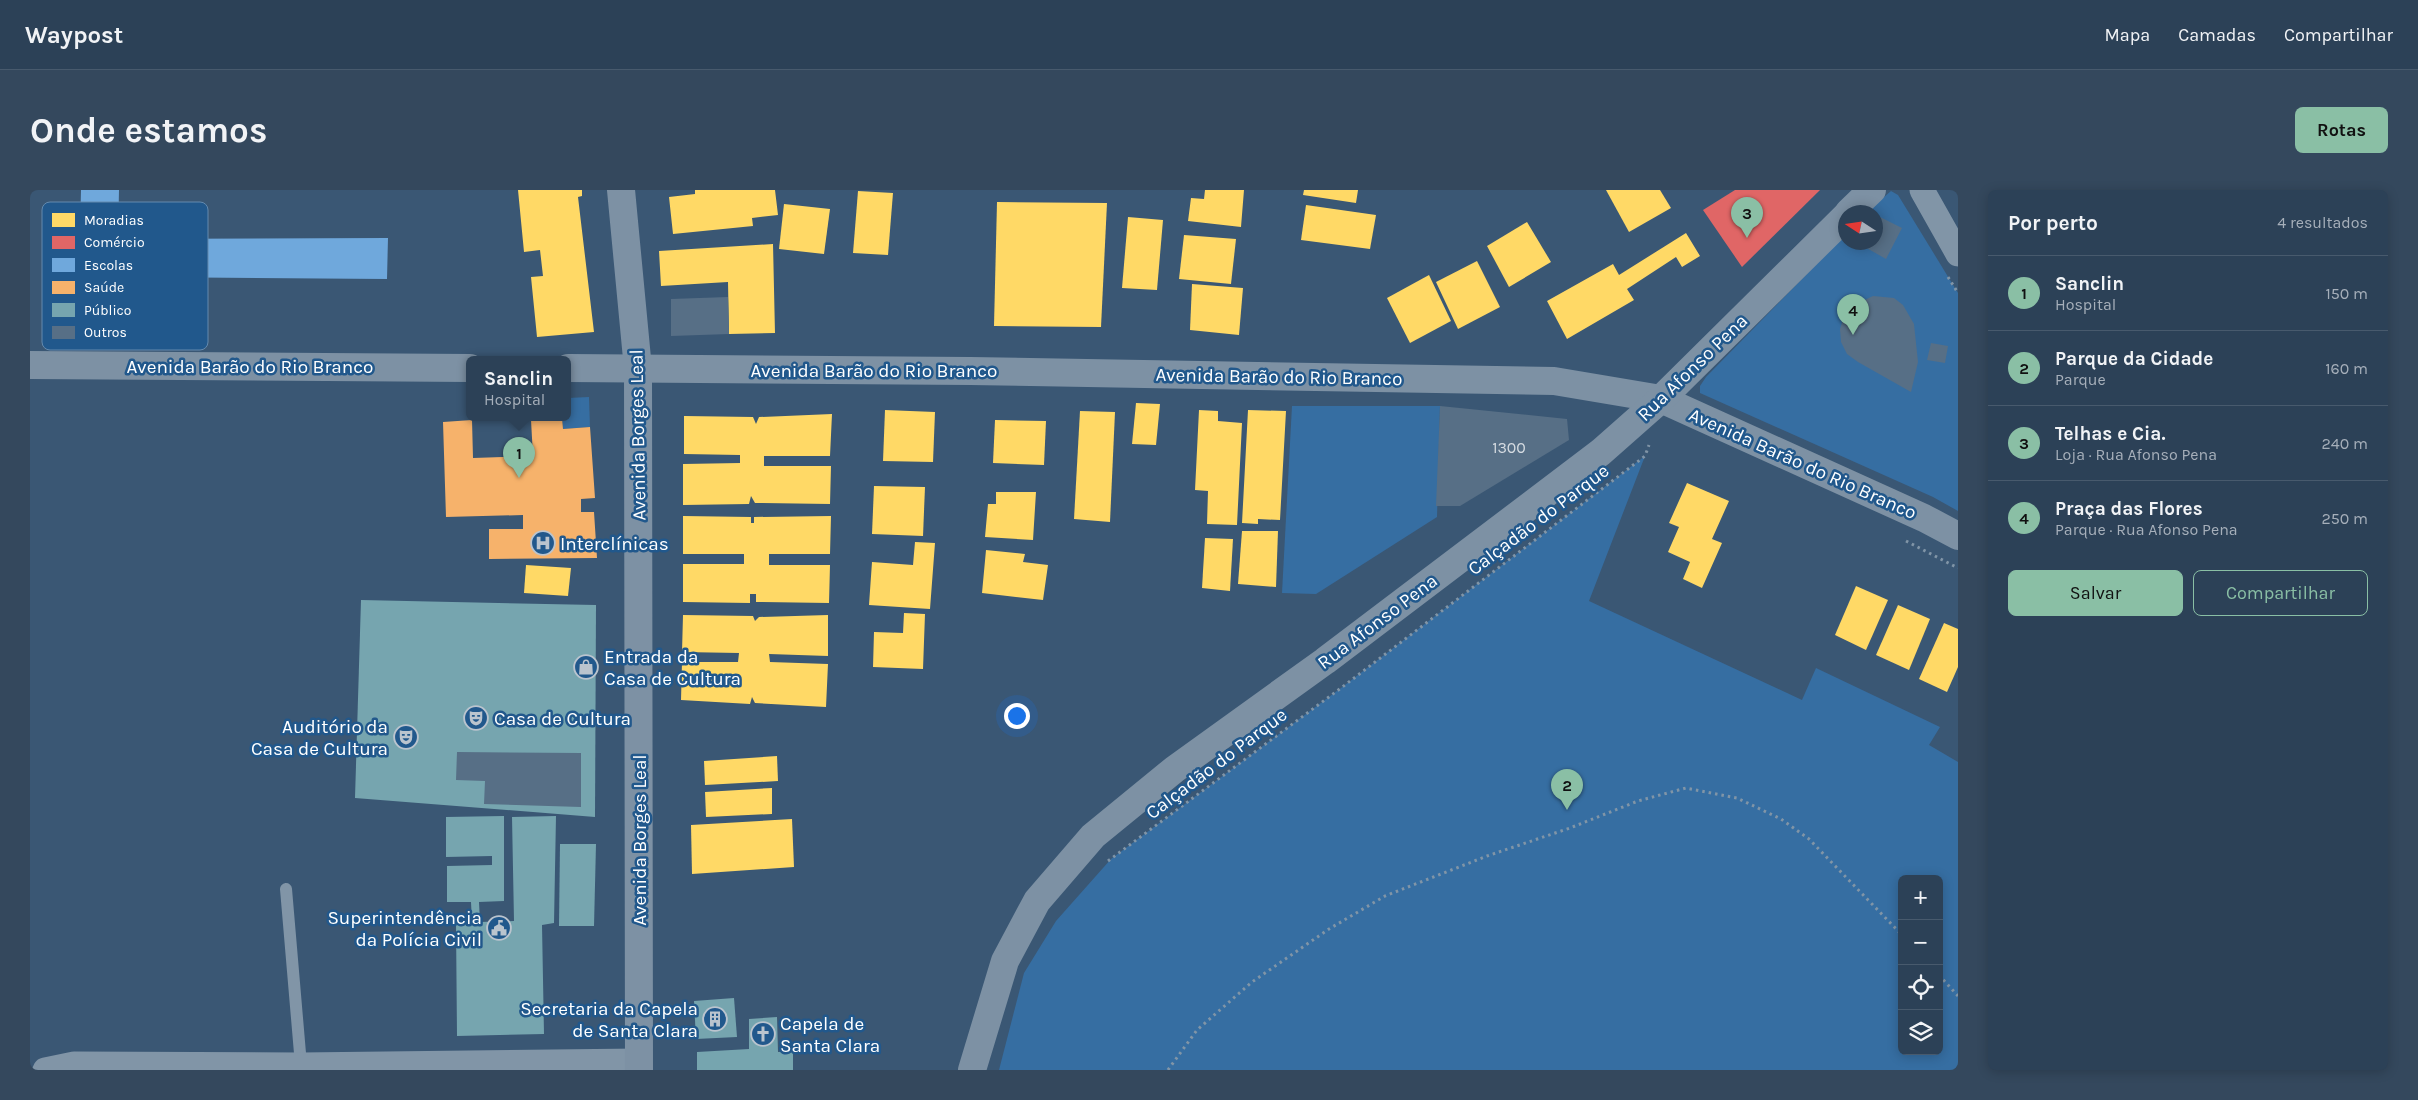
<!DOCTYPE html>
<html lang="pt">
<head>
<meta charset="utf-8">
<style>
  :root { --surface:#2c4157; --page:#34485d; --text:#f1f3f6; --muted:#a6afba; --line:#485a6d; --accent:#8abfa5 }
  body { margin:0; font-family:Karla,sans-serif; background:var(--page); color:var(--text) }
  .controls { position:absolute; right:15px; bottom:15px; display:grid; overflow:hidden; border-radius:8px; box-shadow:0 2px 12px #0003 }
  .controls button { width:45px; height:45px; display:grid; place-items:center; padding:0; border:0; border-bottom:1px solid var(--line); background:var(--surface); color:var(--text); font:25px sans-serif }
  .compass { position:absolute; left:1808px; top:15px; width:45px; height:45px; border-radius:50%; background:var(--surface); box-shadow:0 2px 12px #0003; rotate:282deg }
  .you { position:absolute; left:986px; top:525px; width:18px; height:18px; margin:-12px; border:4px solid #fff; border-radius:50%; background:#1a73e8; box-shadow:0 0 0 8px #1a73e833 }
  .badge { display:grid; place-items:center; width:32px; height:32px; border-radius:50%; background:var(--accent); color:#111; font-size:16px; font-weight:700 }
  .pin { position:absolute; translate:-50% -41px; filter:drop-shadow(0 1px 2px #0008) }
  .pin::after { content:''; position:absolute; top:26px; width:18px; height:15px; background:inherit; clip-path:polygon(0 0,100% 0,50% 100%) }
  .popup { position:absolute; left:436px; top:166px; width:105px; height:65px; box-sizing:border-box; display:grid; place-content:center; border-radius:8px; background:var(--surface); filter:drop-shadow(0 1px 4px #0005); font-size:16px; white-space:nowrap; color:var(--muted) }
  .popup b { font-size:19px; color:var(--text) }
  .popup::after { content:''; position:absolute; left:50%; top:100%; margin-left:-10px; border:10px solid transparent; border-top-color:var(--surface) }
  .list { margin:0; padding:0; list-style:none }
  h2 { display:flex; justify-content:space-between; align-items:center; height:65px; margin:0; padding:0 20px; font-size:21px }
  h2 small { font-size:16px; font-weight:400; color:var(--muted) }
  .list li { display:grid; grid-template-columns:32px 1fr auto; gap:15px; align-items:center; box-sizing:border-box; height:75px; padding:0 20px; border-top:1px solid var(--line) }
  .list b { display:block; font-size:19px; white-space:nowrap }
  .list p { margin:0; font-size:16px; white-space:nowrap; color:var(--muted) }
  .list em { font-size:16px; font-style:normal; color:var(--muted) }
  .actions { display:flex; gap:10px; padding:15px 20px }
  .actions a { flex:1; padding:11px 0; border:1px solid var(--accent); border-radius:8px; text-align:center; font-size:18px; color:var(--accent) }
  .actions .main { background:var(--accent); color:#111 }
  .icon { flex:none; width:28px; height:28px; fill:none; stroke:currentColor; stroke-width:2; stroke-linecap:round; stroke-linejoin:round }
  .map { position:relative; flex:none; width:1928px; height:880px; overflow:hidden; border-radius:8px }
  header { display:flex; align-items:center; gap:30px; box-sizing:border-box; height:70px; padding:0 25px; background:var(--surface); border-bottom:1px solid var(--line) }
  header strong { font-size:24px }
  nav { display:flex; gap:28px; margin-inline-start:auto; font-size:18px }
  .intro { display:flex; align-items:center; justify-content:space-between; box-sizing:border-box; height:120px; padding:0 30px }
  h1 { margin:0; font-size:35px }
  .button { padding:12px 22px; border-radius:8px; background:var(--accent); color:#111; font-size:18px; font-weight:700 }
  main { display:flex; gap:30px; padding:0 30px }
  aside { flex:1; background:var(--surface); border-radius:8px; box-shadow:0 2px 12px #0003 }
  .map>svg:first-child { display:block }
</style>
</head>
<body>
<header>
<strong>Waypost</strong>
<nav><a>Mapa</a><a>Camadas</a><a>Compartilhar</a></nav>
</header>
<div class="intro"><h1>Onde estamos</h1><a class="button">Rotas</a></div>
<main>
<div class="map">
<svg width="1928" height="880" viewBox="0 0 1928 880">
  <rect width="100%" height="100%" fill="#3a5774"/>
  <g fill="#366ea2" fill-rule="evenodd">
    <path d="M1861,1L1868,5L1928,103V321L1903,307L1670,203V196L1676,187L1815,45L1816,52H1846V22H1837Z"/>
    <path d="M559,207L560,237L533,239L532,228L520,229V227H538V208Z"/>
    <path d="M1262,216H1410L1407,327L1286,404L1252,403Z"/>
    <path d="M1615,266L1559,411L1772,510L1786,478L1910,537L1899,555L1928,572V880H969L994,783L1026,731L1081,669L1311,498ZM1872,689H1909V861H1872Z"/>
  </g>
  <g fill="#ffd966">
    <path d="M488,0H552V6L548,7L564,142L507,147L501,87L513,86L510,60L494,62Z"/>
    <path d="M665,0H745L748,25L722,28L723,36L643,44L639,7L665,4Z"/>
    <path d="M1175,0H1214L1211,37L1158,31L1161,8L1174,9Z"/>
    <path d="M1274,0H1328L1326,13L1273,5Z"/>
    <path d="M1576,0H1630L1641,18L1599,42Z"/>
    <path d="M828,1L863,3L858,65L823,63Z"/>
    <path d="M967,12L1077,13L1071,137L964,136Z"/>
    <path d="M754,14L800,19L794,64L749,59Z"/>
    <path d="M1276,15L1346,25L1340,59L1271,50Z"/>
    <path d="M1098,27L1133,30L1127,100L1092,98Z"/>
    <path d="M1497,32L1521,72L1479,97L1457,56Z"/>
    <path d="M1656,43L1670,66L1652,77L1646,67L1597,99L1604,110L1537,149L1517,111L1583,74L1589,85Z"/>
    <path d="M1154,45L1206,49L1201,94L1149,89Z"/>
    <path d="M743,54L745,143L699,144L698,92L631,96L629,61Z"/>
    <path d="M1447,71L1470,117L1428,139L1406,92Z"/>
    <path d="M1399,85L1421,131L1380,153L1357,108Z"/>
    <path d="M1162,94L1213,98L1209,145L1160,140Z"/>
    <path d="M1106,213L1130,214L1126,255L1102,254Z"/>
    <path d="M855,220L905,222L903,272L853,271Z"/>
    <path d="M1169,220L1188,221V231L1212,233L1207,335L1177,334L1178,301L1165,300Z"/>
    <path d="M1218,220L1256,221L1250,330L1228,329V334L1212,333Z"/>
    <path d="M1050,221L1085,222L1080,332L1044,329Z"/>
    <path d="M802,224L800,266H734V276H801L800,314L725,313L721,306L719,314L653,315V274L710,273V265L654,264V226L723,227L726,234L729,227Z"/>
    <path d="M965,230L1016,231L1014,275L963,273Z"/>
    <path d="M1657,293L1699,311L1682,349L1692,353L1672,398L1653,389L1660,372L1638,362L1649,337L1639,333Z"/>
    <path d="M844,296L895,297L893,346L842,344Z"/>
    <path d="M966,302H1006L1003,350L955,347L958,314H966Z"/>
    <path d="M653,326L721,327V333H724V327L801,326L800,364H739V375H800L799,413L726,412V404H720V413L653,412V374H714V364H653Z"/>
    <path d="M1212,341H1248L1246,397L1208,394Z"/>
    <path d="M1175,348L1203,349L1200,401L1172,398Z"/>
    <path d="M885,352L905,353L900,419L839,415L842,372L883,375Z"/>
    <path d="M956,360L995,364L993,372L1018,375L1013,410L952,403Z"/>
    <path d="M496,375L541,378L538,406L494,403Z"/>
    <path d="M1826,396L1858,410L1836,460L1805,445Z"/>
    <path d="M1868,415L1900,429L1879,480L1846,465Z"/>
    <path d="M874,423L895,424L893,479L843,477L844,442L873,443Z"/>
    <path d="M653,425L723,426L725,431L729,427L798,425V466L739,464L740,472L798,474L796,517L725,513L722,507L720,514L651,510L652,472H708L709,463L652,462Z"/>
    <path d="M1914,433L1928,439V477L1917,502L1889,489Z"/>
    <path d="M747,566L748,591L675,595L674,571Z"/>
    <path d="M742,598V624L676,627L675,602Z"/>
    <path d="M762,629L764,677L662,684L661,635Z"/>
  </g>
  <g fill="#e06666">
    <path d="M1705,0H1790L1712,77L1673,20Z"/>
    <rect x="546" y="466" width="19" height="34"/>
  </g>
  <path fill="#6fa8dc" d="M51,0H89L88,49L358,48L357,89L110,87V63L88,62L87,83L49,82Z"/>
  <path fill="#f6b26b" d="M532,228L533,239L560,237L565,308L551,309V322H564L567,368L459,369V339H493V325L416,327L413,232L442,230L443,268L503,266L501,230Z"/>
  <g fill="#76a5af">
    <path d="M331,410L566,415L565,627L325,608Z"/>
    <path d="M474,626V711L449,712L450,732L484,731L482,627L526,626L524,733L512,735L514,844L427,846L426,733L442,732L441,712H417V676L462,675V666L416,667V627Z"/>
    <path d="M530,654H566L564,736H529Z"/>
    <path d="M704,808L707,847L666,849L664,811Z"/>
    <path d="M747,827L748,862L763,861V880H667V862L719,859V829Z"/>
  </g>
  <g fill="#576f86">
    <path d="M1846,25L1872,38L1856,69L1826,52H1846Z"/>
    <path d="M1843,106L1864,108L1873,115L1884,134L1888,172L1881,202L1828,172L1817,164L1811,152L1810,139L1814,126L1822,116Z"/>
    <path d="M698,107L699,144L641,146V109Z"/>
    <path d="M1901,153L1918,156L1915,173L1897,170Z"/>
    <path d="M1410,216L1537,229L1539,250L1430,316H1406Z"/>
    <path d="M427,562L551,563V617L454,614L455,591L426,590Z"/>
  </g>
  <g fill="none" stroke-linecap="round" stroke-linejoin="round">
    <g stroke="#8195a7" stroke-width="3" stroke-dasharray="2.5 4" stroke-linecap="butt">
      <path d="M1918,87L1928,103"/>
      <path d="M1876,351L1928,378"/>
      <path d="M1078,671L1311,498L1615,266L1619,255"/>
      <path d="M1909,785L1928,806"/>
      <path d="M1138,880L1167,840L1222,792L1299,739L1355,706L1457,666L1540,638L1608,611L1656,598L1707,608L1751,629L1779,649L1872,745"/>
    </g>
    <path stroke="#8195a7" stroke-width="12" d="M256,699L271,875"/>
    <g stroke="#8195a7" stroke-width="25">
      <path d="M1892,0L1928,64"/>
      <path d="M15,880L44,874L271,875L609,871"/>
    </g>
    <g stroke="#7d91a4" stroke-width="28">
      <path d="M591,0L608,179L609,880"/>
      <path d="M1819,22L1842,0"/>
      <path d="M0,175L440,178"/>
      <path d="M538,178L940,181L1524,191L1631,209L1894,328L1928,346"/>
      <path d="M942,880L975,771L1007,711L1063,646L1145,579L1295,471L1571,262L1631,209L1816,26"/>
    </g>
  </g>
  <defs>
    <g id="hospital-ring" transform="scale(1.25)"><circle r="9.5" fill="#21588c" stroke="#bac4ce" stroke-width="1.5"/><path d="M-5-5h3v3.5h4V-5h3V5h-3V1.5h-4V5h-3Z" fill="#bac4ce"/></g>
    <g id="shop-ring" transform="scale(1.25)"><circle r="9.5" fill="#21588c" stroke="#bac4ce" stroke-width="1.5"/><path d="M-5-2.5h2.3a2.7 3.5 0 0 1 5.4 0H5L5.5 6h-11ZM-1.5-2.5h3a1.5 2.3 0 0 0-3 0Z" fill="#bac4ce"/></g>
    <g id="theatre-ring" transform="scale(1.25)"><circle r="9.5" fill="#21588c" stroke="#bac4ce" stroke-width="1.5"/><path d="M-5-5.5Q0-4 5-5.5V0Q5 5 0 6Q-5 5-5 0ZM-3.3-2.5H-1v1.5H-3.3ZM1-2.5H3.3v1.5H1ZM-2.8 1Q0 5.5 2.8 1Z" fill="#bac4ce"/></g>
    <g id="civic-ring" transform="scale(1.25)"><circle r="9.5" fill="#21588c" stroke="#bac4ce" stroke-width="1.5"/><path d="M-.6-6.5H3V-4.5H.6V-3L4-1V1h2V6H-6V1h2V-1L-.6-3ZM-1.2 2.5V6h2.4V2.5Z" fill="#bac4ce"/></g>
    <g id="building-ring" transform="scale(1.25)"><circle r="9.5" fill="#21588c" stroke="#bac4ce" stroke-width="1.5"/><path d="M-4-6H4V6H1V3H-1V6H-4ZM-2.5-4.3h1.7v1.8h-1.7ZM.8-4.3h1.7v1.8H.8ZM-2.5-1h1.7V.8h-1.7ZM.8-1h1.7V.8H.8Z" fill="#bac4ce"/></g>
    <g id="church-ring" transform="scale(1.25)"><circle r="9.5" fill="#21588c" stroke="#bac4ce" stroke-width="1.5"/><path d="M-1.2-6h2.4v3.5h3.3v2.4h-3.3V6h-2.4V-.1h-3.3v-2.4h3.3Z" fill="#bac4ce"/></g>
  </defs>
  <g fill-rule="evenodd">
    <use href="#hospital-ring" x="513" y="353"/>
    <use href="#shop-ring" x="556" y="477"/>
    <use href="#theatre-ring" x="446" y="528"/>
    <use href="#theatre-ring" x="376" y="547"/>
    <use href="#civic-ring" x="469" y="738"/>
    <use href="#building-ring" x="685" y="829"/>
    <use href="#church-ring" x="733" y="844"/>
  </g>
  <g text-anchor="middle" stroke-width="5" stroke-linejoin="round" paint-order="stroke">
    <g font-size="16" fill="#d5dbe1">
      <text x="1479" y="263">1300</text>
    </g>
    <g font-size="19" fill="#fff" stroke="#21588c">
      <text x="220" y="183">Avenida Barão do Rio Branco</text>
      <text transform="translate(1662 177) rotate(-44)" y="7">Rua Afonso Pena</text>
      <text x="844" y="187">Avenida Barão do Rio Branco</text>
      <text transform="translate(1249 186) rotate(1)" y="7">Avenida Barão do Rio Branco</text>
      <text transform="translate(607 245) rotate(-91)" y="7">Avenida Borges Leal</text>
      <text transform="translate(1773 273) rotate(24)" y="7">Avenida Barão do Rio Branco</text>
      <text transform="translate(1508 329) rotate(-37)" y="7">Calçadão do Parque</text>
      <text transform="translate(1347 431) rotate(-37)" y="7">Rua Afonso Pena</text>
      <text transform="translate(1186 573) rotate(-37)" y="7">Calçadão do Parque</text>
      <text transform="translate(609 650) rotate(-90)" y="7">Avenida Borges Leal</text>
    </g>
    <g font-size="19" fill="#fff" stroke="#21588c" text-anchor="start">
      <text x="530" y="360">Interclínicas</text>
      <text x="574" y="473">Entrada da<tspan x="574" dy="22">Casa de Cultura</tspan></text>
      <text x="464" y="535">Casa de Cultura</text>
      <text x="358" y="543" text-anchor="end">Auditório da<tspan x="358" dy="22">Casa de Cultura</tspan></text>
      <text x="452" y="734" text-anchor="end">Superintendência<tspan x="452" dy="22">da Polícia Civil</tspan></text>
      <text x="668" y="825" text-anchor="end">Secretaria da Capela<tspan x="668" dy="22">de Santa Clara</tspan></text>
      <text x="750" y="840">Capela de<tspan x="750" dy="22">Santa Clara</tspan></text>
    </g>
  </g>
  <rect x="12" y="12" width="166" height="148" rx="8" fill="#21588c" stroke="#648aae" stroke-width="1"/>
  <rect x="22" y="23" width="23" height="14" fill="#ffd966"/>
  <rect x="22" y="46" width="23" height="13" fill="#e06666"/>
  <rect x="22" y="68" width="23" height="14" fill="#6fa8dc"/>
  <rect x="22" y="91" width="23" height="13" fill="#f6b26b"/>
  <rect x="22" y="113" width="23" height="14" fill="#76a5af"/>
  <rect x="22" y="136" width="23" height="13" fill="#576f86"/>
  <g font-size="14" fill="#fff">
    <text x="54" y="35">Moradias</text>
    <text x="54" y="57">Comércio</text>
    <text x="54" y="80">Escolas</text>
    <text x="54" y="102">Saúde</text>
    <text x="54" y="125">Público</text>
    <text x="54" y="147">Outros</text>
  </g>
</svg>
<div class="controls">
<button>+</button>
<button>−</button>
<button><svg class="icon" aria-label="locate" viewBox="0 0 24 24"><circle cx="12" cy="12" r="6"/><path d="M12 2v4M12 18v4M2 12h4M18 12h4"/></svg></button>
<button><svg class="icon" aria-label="layers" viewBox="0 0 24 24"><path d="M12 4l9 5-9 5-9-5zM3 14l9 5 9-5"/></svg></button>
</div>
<svg class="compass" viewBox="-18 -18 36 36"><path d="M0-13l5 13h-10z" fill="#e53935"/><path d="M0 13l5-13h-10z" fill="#a6afba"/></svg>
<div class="you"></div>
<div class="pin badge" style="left:489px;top:288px">1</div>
<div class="popup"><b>Sanclin</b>Hospital</div>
<div class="pin badge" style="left:1537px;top:620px">2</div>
<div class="pin badge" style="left:1717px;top:48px">3</div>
<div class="pin badge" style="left:1823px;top:145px">4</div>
</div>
<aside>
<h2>Por perto<small>4 resultados</small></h2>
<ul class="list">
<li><span class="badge">1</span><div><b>Sanclin</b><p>Hospital</p></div><em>150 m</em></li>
<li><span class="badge">2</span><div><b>Parque da Cidade</b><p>Parque</p></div><em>160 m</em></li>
<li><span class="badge">3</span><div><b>Telhas e Cia.</b><p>Loja · Rua Afonso Pena</p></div><em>240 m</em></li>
<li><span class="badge">4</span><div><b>Praça das Flores</b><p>Parque · Rua Afonso Pena</p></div><em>250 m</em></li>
</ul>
<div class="actions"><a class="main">Salvar</a><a>Compartilhar</a></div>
</aside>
</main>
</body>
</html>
